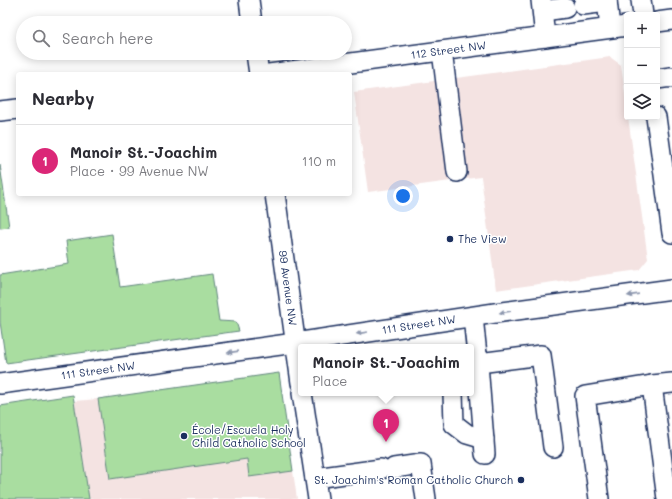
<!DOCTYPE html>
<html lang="en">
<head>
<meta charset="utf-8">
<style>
  :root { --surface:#fff; --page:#f7f7f7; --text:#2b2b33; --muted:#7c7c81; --line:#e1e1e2; --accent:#db2777 }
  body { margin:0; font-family:Mali,sans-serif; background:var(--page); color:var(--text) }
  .controls { position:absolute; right:12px; top:12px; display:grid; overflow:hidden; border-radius:4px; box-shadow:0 2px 10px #0003 }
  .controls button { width:36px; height:36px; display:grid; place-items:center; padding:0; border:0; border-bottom:1px solid var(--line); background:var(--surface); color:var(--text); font:20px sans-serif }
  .you { position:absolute; left:403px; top:196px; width:14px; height:14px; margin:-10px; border:3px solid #fff; border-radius:50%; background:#1a73e8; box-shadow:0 0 0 6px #1a73e833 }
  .badge { display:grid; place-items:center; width:26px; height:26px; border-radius:50%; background:var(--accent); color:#fff; font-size:13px; font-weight:700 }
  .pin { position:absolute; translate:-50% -33px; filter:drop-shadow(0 1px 2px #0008) }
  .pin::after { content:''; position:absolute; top:21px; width:14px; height:12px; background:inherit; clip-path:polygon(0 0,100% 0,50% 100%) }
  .popup { position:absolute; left:298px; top:344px; width:176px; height:52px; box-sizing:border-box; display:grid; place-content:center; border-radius:4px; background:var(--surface); filter:drop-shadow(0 1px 3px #0005); font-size:13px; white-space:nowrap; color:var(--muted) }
  .popup b { font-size:15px; color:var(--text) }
  .popup::after { content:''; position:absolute; left:50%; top:100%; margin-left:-8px; border:8px solid transparent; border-top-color:var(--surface) }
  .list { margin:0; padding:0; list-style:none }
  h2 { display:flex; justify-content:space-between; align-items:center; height:52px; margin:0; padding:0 16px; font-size:17px }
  h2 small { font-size:13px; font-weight:400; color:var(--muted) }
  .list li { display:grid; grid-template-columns:26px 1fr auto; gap:12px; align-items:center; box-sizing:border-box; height:72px; padding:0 16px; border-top:1px solid var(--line) }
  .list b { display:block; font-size:15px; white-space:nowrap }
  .list p { margin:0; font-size:13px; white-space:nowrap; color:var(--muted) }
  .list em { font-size:13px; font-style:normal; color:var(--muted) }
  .icon { flex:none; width:22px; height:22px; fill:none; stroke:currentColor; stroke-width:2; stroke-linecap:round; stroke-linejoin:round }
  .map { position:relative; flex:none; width:672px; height:499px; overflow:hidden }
  .search { position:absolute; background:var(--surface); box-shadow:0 2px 10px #0003; left:16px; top:16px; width:336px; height:44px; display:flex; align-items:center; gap:10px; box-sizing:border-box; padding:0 14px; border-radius:22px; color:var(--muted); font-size:15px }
  .panel { position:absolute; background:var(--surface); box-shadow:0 2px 10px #0003; left:16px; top:72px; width:336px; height:124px; border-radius:4px }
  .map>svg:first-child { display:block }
</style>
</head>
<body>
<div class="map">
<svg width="672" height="499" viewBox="0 0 672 499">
  <rect width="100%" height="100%" fill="#fff"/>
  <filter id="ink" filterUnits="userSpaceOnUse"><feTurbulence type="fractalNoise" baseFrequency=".025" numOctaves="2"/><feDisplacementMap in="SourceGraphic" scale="8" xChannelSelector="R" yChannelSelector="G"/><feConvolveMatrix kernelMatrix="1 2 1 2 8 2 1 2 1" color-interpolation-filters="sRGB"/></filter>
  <g filter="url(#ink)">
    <g fill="#f4e3e2">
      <path d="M610,57L621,65L627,109V117H628L648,259L639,270L496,290L481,177L368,192L354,92Z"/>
      <path d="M279,373L297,499H89L74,401L98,399Z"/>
    </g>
    <g fill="#a9dda0" stroke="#62867f">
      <path d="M0,165L9,227L0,228Z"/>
      <path d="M112,234L120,287L212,274L219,321L236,322L239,331L6,363L0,322V275L69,264L66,241Z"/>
      <path d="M279,373L293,471L249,477L247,459L110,479L98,399Z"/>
      <path d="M73,395L89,499H0V406Z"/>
    </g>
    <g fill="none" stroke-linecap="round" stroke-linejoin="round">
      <g stroke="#1b2f5e" stroke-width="22">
        <g id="minor">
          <path d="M249,0L252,23"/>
          <path d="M541,0L545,37"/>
          <path d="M607,0L610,28"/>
          <path d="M641,0L643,15"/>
          <path d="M583,5L607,2"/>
          <path d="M543,11L565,8"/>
          <path d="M657,22L672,20"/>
          <path d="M442,51L457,172"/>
          <path d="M256,53L259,74"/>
          <path id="s1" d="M269,74L627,26"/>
          <path d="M657,79L671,77L672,78"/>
          <path d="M0,111L18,109"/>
          <path d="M656,117L672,233"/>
          <path id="s2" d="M275,194L301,383"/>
          <path d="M473,317L478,364L485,454"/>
          <path d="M471,364L541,355L553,447"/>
          <path id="s3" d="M0,384L295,343L495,313L672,289"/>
          <path d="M652,385L672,383"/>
          <path d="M302,393L318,499"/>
          <path d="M453,393L454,424L467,434L484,439"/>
          <path d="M394,468L421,464L426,499"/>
          <path d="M315,478L381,469"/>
          <path d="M599,499L585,396L652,385L667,499"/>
        </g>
      </g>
      <use href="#minor" stroke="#fff" stroke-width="19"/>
    </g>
    <defs><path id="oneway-solid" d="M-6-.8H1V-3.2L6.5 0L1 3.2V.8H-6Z"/></defs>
    <g fill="#8d97ae">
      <use href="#oneway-solid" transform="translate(633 295) rotate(172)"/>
      <use href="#oneway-solid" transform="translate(505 312) rotate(172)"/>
      <use href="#oneway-solid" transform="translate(362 333) rotate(171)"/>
      <use href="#oneway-solid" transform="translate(233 352) rotate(172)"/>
    </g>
  </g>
  <g fill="#1b2f5e" stroke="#fff" stroke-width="1.5">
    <circle cx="450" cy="239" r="4"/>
    <circle cx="184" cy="436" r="4"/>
    <circle cx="521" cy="480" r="4"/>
  </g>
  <g text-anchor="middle" stroke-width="3" stroke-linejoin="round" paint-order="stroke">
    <g font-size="11" fill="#1b2f5e" stroke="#fff">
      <text dy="4" stroke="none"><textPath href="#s1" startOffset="181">112 Street NW</textPath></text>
      <text dy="4" stroke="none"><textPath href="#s2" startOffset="95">99 Avenue NW</textPath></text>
      <text dy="4" stroke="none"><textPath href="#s3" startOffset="423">111 Street NW</textPath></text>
      <text dy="4" stroke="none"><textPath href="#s3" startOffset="99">111 Street NW</textPath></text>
    </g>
    <g font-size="11" fill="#1b2f5e" stroke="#fff" text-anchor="start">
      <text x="458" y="243">The View</text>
      <text x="192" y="434">École/Escuela Holy<tspan x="192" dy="13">Child Catholic School</tspan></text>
      <text x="513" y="484" text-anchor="end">St. Joachim's Roman Catholic Church</text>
    </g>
  </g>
</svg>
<div class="controls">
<button>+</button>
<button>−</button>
<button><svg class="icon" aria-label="layers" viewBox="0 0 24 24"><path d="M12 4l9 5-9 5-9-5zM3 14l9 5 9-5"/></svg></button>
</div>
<div class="you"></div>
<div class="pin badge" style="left:386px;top:442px">1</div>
<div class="popup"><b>Manoir St.-Joachim</b>Place</div>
<div class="search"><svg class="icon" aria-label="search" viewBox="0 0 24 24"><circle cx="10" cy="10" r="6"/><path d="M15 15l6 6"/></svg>Search here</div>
<section class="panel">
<h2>Nearby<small></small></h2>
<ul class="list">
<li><span class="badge">1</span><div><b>Manoir St.-Joachim</b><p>Place · 99 Avenue NW</p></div><em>110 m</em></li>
</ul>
</section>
</div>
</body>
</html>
